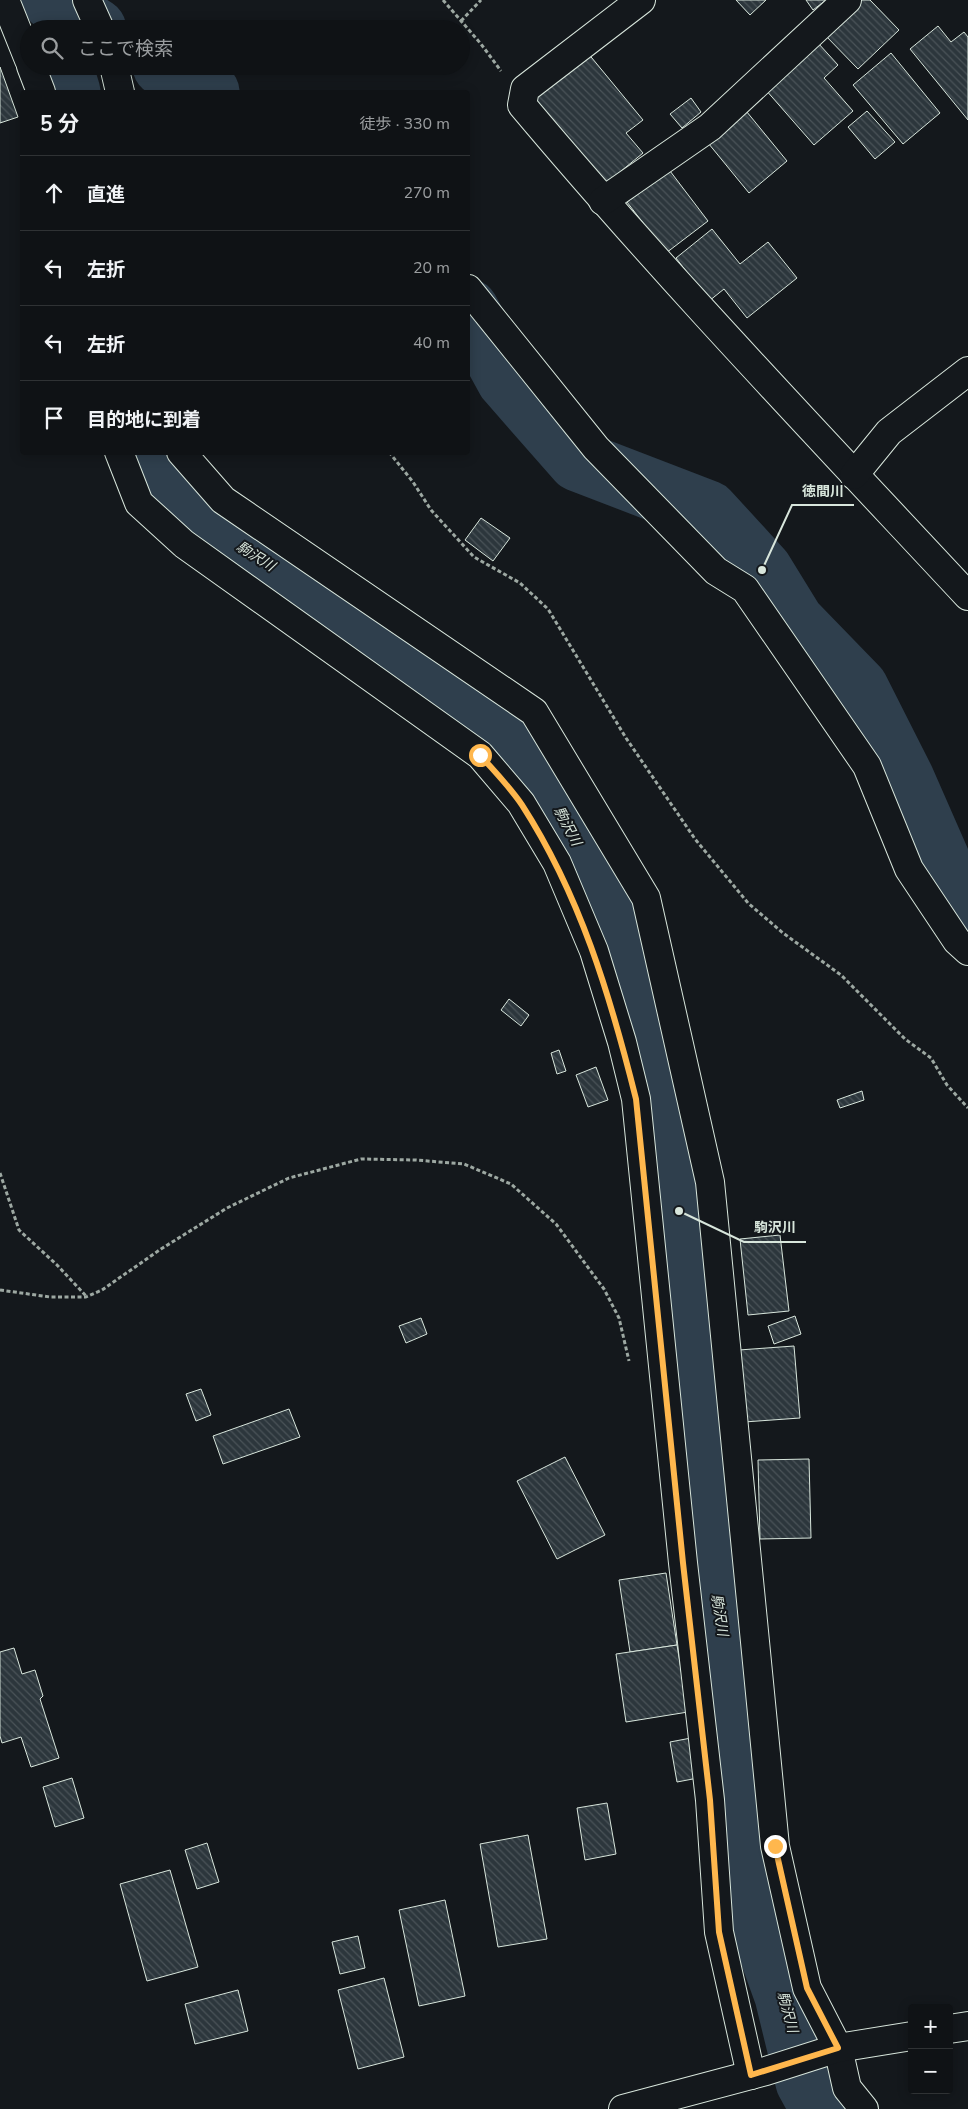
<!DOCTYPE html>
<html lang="ja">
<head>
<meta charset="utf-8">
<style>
  :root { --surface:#0f1215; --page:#181b1e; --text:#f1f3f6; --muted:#9b9ea0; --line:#2f3234 }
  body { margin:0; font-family:"Nunito Sans","Noto Sans JP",sans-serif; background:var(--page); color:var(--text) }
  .controls { position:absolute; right:15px; bottom:15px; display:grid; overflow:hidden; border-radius:5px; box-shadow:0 2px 12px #0003 }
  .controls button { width:45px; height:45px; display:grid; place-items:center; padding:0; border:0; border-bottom:1px solid var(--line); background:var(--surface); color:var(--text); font:25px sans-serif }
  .stop { position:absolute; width:15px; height:15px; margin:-11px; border:4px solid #ffb74d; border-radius:50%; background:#fff }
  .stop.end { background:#ffb74d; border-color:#fff; box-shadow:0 1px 5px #0008 }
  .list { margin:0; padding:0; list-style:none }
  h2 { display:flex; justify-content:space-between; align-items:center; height:65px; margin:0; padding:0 20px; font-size:21px }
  h2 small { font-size:16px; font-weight:400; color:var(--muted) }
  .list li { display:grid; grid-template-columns:32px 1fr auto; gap:15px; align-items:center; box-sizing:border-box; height:75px; padding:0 20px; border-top:1px solid var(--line) }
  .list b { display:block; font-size:19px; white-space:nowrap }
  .list em { font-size:16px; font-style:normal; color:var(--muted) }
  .icon { flex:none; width:28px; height:28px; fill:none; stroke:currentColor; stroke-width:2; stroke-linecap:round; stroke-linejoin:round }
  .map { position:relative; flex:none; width:968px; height:2109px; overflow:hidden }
  .search { position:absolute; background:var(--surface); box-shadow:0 2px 12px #0003; left:20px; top:20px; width:450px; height:55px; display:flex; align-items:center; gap:12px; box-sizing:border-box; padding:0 18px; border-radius:28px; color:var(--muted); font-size:19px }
  .panel { position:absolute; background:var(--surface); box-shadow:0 2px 12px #0003; left:20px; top:90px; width:450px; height:365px; border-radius:5px }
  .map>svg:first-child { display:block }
</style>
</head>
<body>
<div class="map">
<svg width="968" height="2109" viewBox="0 0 968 2109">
  <defs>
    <pattern id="building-back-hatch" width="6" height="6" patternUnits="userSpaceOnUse" patternTransform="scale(1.25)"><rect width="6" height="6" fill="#2c363c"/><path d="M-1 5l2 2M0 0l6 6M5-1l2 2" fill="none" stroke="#4a5358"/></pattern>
  </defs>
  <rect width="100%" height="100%" fill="#14181c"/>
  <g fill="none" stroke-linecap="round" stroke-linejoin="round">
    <g stroke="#2f3f4d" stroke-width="61">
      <path d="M52,0L96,29"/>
      <path d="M62,66L70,92"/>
      <path d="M163,66L209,92"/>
      <path d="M468,309L507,380L578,461L708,511L762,570L794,622L858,688L904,779L947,877L968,907"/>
      <path d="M154,452L204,523L309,587L384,638L530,756L595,876L635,982L666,1097L692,1344L708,1545L730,1679L741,1861L759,1924L785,1996L806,2082L821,2109"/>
    </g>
  </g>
  <g fill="url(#building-back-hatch)" stroke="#d8e6dc">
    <path d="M736,0H766L750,15Z"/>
    <path d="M806,0H826L813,10Z"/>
    <path d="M860,0H870L899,30L858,69L824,34Z"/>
    <path d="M938,26L951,42L964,32L968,37V120L910,49Z"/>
    <path d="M818,43L838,65L824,78L853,111L814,145L765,89Z"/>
    <path d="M587,52L643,120L626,133L643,153L603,186L531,100Z"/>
    <path d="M891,53L940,113L903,144L853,85Z"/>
    <path d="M0,67L18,117L0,123Z"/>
    <path d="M691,98L701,112L682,128L670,114Z"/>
    <path d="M742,106L787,161L749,193L704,138Z"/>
    <path d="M867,111L895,142L875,159L848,127Z"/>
    <path d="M670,171L708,221L666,253L627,202Z"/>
    <path d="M712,229L740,264L768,242L797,278L747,318L724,289L709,301L676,258Z"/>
    <path d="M481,518L510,538L493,561L465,540Z"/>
    <path d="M509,999L529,1015L521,1026L501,1010Z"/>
    <path d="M559,1050L566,1071L557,1074L551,1053Z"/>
    <path d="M596,1067L608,1100L588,1107L576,1075Z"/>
    <path d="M862,1091L864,1100L840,1108L837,1100Z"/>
    <path d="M780,1235L789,1311L748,1315L740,1239Z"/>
    <path d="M795,1316L801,1334L774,1344L768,1326Z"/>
    <path d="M421,1318L427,1334L406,1343L399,1326Z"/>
    <path d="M794,1346L800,1418L744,1422L739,1350Z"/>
    <path d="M201,1389L211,1415L196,1421L186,1394Z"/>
    <path d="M289,1409L300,1437L223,1464L213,1436Z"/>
    <path d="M565,1457L605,1535L557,1559L517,1481Z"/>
    <path d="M809,1459L811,1538L760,1539L758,1460Z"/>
    <path d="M666,1573L677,1645L630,1652L619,1580Z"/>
    <path d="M677,1645L688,1712L626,1722L616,1654Z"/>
    <path d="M14,1648L22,1674L35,1670L43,1696L40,1699L59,1758L31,1767L21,1737L2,1743L0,1736V1652Z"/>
    <path d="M691,1738L698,1778L677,1782L670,1742Z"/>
    <path d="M72,1778L84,1818L55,1827L43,1787Z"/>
    <path d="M607,1803L616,1854L585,1860L577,1808Z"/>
    <path d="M528,1835L547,1939L498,1947L480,1844Z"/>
    <path d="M207,1843L219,1882L197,1889L185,1850Z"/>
    <path d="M170,1870L198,1967L147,1981L120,1884Z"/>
    <path d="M445,1900L465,1996L419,2006L399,1910Z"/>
    <path d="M358,1936L365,1968L340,1974L332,1942Z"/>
    <path d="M384,1978L404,2057L358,2069L338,1990Z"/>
    <path d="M238,1990L248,2031L195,2044L185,2004Z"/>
  </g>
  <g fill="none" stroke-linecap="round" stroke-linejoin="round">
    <g stroke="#d8e6dc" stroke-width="30">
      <g id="minor">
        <path d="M5,0L29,60"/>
        <path d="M87,0L100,29"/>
        <path d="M641,0L525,89L522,105C664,274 817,434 968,596"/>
        <path d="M31,66L41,92"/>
        <path d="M114,66L120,92"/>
        <path d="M603,201L710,127L847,0"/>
        <path d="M468,289L596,448L716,571L745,589L867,766L909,869L957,941L968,951"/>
        <path d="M119,452L139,503L184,544L480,755L521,803L557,863L594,951L622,1042L636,1099L683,1563L710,1800L719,1932L751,2075"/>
        <path d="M181,452L223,500L534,712L646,898L710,1182L775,1846L807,1988L838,2048L847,2088L864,2109"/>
        <path d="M854,475L889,432L968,371"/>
        <path d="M949,2029L968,2026"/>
        <path d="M623,2109L766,2071L838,2048L912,2036"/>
      </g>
    </g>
    <g stroke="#9da8a2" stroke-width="3" stroke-dasharray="4 2.5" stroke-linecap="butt">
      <path d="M443,0L481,44L501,71"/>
      <path d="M461,21L481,0"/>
      <path d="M389,452L413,482L431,510L474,557L520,583L548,609L626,738L695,839L748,903L783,933L841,975L905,1039L931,1058L947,1085L968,1108"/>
      <path d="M0,1173L19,1230L57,1265L86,1296"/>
      <path d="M0,1290L50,1297H86L102,1290L161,1249L227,1208L289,1178L361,1159L416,1160L464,1164L511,1184L556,1224L604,1289L619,1318L629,1361"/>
    </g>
    <use href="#minor" stroke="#14181c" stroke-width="28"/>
  </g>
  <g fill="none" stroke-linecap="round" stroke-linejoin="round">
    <path stroke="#ffb74d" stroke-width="6" d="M480,755C494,771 510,787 522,805C580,895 610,995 636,1099L683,1563L710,1800L719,1932L751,2075L838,2048L807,1988L775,1846"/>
  </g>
  <g text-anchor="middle" stroke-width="4" stroke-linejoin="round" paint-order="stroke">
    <g font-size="14" font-style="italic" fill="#d8e6dc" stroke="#14181c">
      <text transform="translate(256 556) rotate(32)" y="5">駒沢川</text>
      <text transform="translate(568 826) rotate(62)" y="5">駒沢川</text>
      <text transform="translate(720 1615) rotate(81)" y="5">駒沢川</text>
      <text transform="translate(788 2012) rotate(75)" y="5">駒沢川</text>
    </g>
  </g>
  <path fill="none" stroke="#d8e6dc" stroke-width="2" d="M762 570L792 505H854M679 1211L744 1242H806"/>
  <g fill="#d8e6dc" stroke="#14181c" stroke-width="2">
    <circle cx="762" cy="570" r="5"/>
    <circle cx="679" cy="1211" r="5"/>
  </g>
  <g font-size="14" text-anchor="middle" font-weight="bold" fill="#d8e6dc" stroke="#14181c" stroke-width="4" stroke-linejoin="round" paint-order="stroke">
    <text x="823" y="496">徳間川</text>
    <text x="775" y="1232">駒沢川</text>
  </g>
</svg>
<div class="controls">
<button>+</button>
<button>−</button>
</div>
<div class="stop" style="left:480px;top:755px"></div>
<div class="stop end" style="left:775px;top:1846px"></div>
<div class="search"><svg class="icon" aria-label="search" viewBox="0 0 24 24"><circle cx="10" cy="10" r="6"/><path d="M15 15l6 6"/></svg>ここで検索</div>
<section class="panel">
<h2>5 分<small>徒歩 · 330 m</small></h2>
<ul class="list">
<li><svg class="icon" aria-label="ahead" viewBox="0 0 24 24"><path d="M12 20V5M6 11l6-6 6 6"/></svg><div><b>直進</b></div><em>270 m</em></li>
<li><svg class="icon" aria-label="left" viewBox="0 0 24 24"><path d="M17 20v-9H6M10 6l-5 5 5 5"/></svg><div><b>左折</b></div><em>20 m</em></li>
<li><svg class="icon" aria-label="left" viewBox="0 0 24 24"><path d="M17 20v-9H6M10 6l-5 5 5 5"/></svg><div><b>左折</b></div><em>40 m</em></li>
<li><svg class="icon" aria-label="arrive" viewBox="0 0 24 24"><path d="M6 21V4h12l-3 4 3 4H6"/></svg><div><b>目的地に到着</b></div></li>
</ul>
</section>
</div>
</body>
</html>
